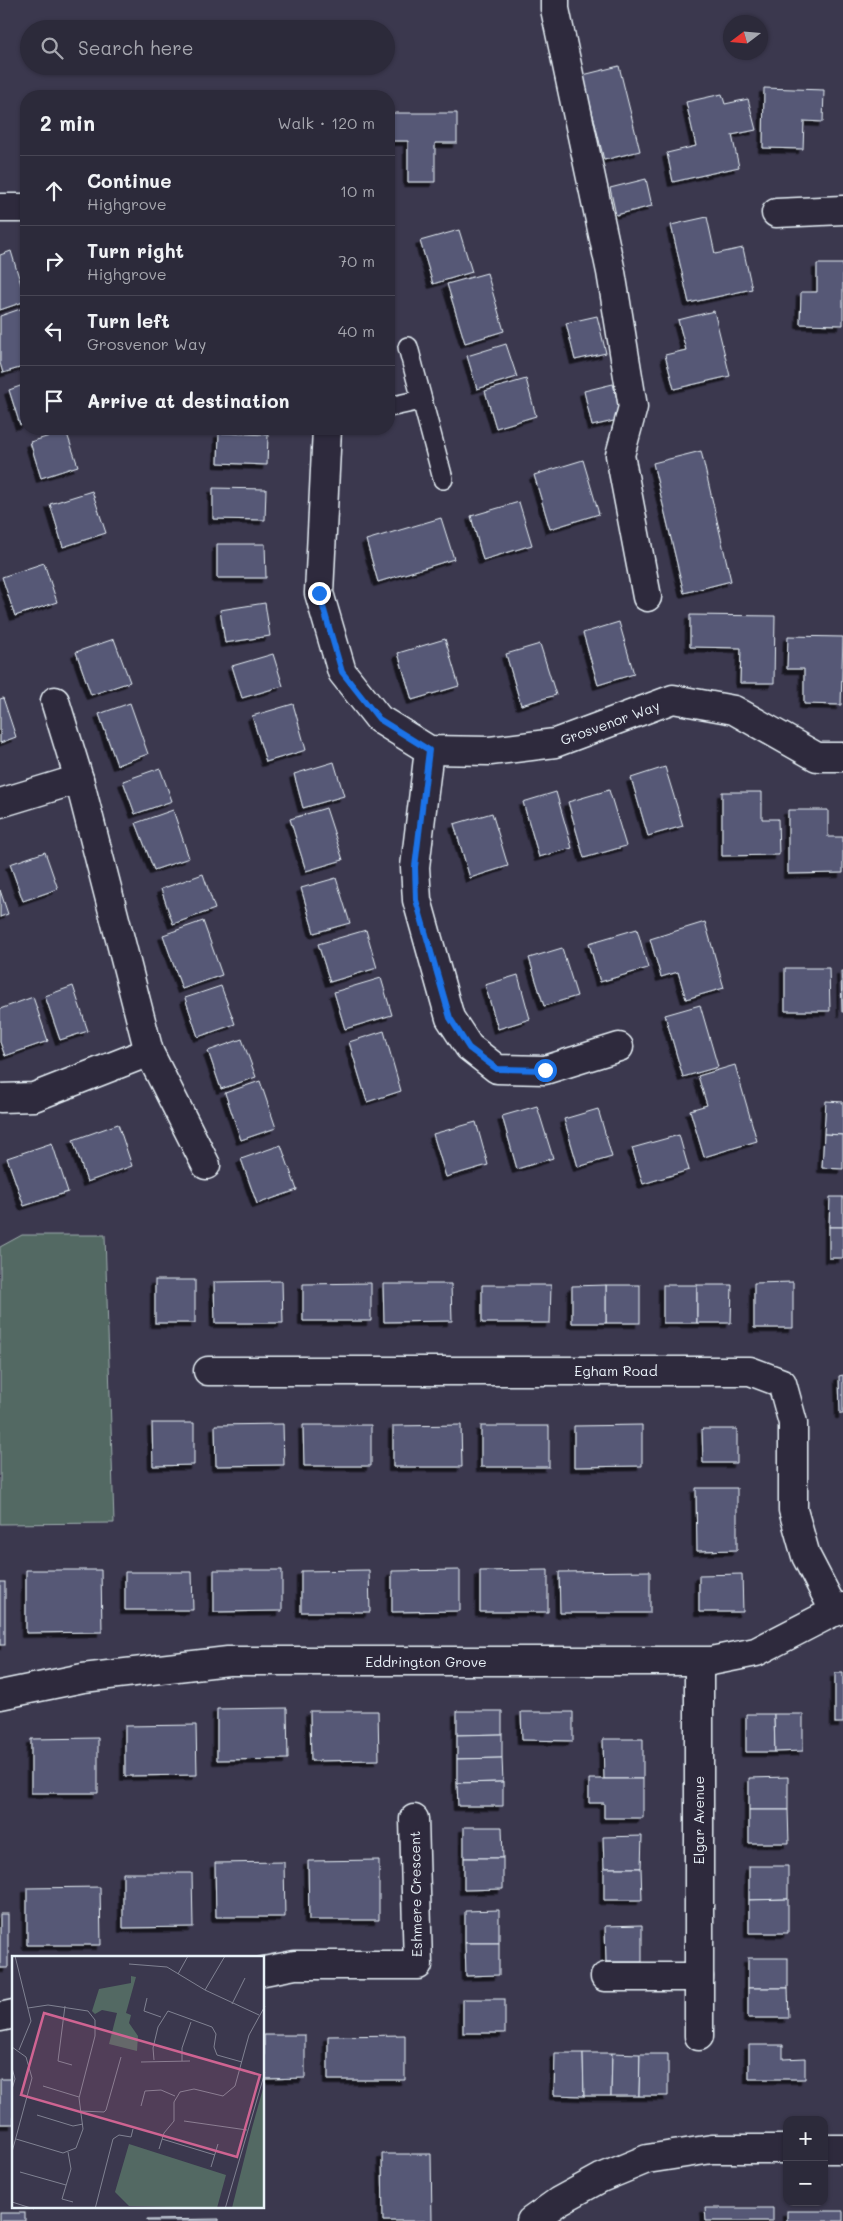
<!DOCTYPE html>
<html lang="en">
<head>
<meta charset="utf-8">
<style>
  :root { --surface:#2c2a3a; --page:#343242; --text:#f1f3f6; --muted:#a6a7af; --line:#484654 }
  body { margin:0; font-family:Mali,sans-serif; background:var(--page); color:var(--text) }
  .controls { position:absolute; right:15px; bottom:15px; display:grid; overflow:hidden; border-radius:10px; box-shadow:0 1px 4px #0004 }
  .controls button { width:45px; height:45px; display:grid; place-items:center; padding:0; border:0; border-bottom:1px solid var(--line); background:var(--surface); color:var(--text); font:25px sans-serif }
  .compass { position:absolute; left:723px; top:15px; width:45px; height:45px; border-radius:50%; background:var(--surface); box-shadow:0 1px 4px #0004; rotate:254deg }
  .stop { position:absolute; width:15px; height:15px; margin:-11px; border:4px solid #1a73e8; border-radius:50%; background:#fff }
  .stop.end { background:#1a73e8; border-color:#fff; box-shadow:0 1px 5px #0008 }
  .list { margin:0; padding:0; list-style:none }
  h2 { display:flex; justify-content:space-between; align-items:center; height:65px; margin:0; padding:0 20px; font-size:21px }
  h2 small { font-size:16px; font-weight:400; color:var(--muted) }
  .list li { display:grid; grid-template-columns:32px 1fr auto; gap:15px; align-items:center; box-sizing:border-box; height:70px; padding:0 20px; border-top:1px solid var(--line) }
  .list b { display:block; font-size:19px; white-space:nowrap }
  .list p { margin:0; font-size:16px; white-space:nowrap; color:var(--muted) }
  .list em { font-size:16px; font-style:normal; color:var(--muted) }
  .icon { flex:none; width:28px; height:28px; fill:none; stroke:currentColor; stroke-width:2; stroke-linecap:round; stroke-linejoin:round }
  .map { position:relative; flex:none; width:843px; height:2221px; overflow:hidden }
  .search { position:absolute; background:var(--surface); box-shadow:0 1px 4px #0004; left:20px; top:20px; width:375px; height:55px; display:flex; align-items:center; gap:12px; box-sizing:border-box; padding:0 18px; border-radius:28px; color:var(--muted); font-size:19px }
  .panel { position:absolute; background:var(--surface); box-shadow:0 1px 4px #0004; left:20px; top:90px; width:375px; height:345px; border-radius:20px }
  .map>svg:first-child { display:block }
</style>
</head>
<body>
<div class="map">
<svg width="843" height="2221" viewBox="0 0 843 2221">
  <defs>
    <filter id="shadow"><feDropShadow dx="-4.5" dy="4.5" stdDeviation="0" flood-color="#0009"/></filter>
  </defs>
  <rect width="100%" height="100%" fill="#3b384e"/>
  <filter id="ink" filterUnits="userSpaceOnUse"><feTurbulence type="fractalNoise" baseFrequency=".02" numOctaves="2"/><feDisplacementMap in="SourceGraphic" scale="10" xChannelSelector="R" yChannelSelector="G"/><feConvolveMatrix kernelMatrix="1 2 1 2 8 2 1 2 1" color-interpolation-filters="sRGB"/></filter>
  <g filter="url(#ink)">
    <path fill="#536963" stroke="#9eadae" d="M22,1235H105L114,1523L0,1524V1247Z"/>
    <g fill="#565976" stroke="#e8f1f8" filter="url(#shadow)">
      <path d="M619,66L640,151L604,160L583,75Z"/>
      <path d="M764,88L824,90L823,122L804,121L803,149L763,148Z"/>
      <path d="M722,94L725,104L748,99L756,130L732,135L739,167L673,182L667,153L696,146L686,102Z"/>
      <path d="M389,113H457V143H435V182H408V141H389Z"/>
      <path d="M646,179L652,206L616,215L610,188Z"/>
      <path d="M707,217L715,254L743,248L752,289L689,303L671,225Z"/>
      <path d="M459,230L472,272L433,284L420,241Z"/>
      <path d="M11,251L26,301L0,310V255Z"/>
      <path d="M817,264H843V325L800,324L801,292H817Z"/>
      <path d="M487,273L504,331L465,343L447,284Z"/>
      <path d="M26,307V366L3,373L0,363V316Z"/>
      <path d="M714,311L730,376L674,389L665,355L686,350L678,320Z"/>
      <path d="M597,316L606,353L575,360L566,323Z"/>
      <path d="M506,344L517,377L477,389L467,356Z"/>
      <path d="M526,379L536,416L496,428L485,391Z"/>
      <path d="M26,384V423L20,425L9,390Z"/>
      <path d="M613,384L622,419L592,426L584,391Z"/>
      <path d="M66,431L78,466L41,478L30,442Z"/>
      <path d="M219,433L268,435L267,465L218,463Z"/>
      <path d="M701,451L731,581L684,593L653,463Z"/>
      <path d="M583,460L599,514L550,529L534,475Z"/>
      <path d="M213,488L266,489L265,520L213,519Z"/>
      <path d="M92,491L106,533L63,547L50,504Z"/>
      <path d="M519,502L532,545L483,560L471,516Z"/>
      <path d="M441,518L454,559L378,582L366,540Z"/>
      <path d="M217,544H265L266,578H217Z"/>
      <path d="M44,563L57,602L15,616L2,577Z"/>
      <path d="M265,603L270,636L225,643L220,610Z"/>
      <path d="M690,615L775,616L774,683H740L741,648L690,647Z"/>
      <path d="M619,622L634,674L598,685L583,633Z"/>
      <path d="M788,636L843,637L841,705L804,704V669H787Z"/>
      <path d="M114,639L130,682L91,695L76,652Z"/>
      <path d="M445,639L459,686L412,700L398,653Z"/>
      <path d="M540,644L556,695L521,705L506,654Z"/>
      <path d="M273,654L283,686L242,698L232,666Z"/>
      <path d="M3,698L16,737L0,743V699Z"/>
      <path d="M130,703L148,754L117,765L99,714Z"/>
      <path d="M293,704L306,750L266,762L252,716Z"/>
      <path d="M334,762L344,796L303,808L294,774Z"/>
      <path d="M665,767L683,826L648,836L631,778Z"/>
      <path d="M160,768L172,801L135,814L123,781Z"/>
      <path d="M609,790L626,846L584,858L568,802Z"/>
      <path d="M556,792L572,848L539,857L523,802Z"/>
      <path d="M722,792H762V819H778L779,855L722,856Z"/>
      <path d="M326,808L343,860L306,871L290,819Z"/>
      <path d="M173,810L189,858L154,870L136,823Z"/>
      <path d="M788,810H828V837H843V873L788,874Z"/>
      <path d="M492,813L508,866L470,878L454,824Z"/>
      <path d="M45,852L58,889L23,901L10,864Z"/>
      <path d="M203,874L215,909L173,924L161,889Z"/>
      <path d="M336,878L350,923L314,933L301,888Z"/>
      <path d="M0,890L8,914L0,917Z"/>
      <path d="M203,921L222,975L182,989L163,935Z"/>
      <path d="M705,922L724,988L686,999L678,972L661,977L650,939Z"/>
      <path d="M637,929L648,968L600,982L589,943Z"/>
      <path d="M366,930L377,968L330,982L318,944Z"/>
      <path d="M562,948L577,996L544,1006L529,958Z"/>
      <path d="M785,968H829L830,1011H785Z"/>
      <path d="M841,971H843V1012H842Z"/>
      <path d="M518,975L530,1019L498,1029L485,985Z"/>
      <path d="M381,978L392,1015L345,1029L334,992Z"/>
      <path d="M73,986L88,1031L60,1040L45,996Z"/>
      <path d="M221,986L235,1024L198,1037L185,998Z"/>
      <path d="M33,997L48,1041L5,1056L0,1042V1009Z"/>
      <path d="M700,1005L718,1067L683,1077L665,1015Z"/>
      <path d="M384,1031L401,1091L367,1102L349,1042Z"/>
      <path d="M242,1039L256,1077L221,1089L208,1051Z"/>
      <path d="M735,1065L757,1141L704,1157L690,1110L707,1105L698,1076Z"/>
      <path d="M260,1081L276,1128L241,1140L225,1093Z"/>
      <path d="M826,1101L843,1102V1135L824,1134Z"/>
      <path d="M537,1106L553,1158L517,1169L502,1116Z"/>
      <path d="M598,1109L612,1157L578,1167L564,1119Z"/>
      <path d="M476,1122L488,1165L446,1177L433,1134Z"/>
      <path d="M118,1124L132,1166L87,1182L73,1140Z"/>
      <path d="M824,1134L843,1135V1169L822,1168Z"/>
      <path d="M679,1135L689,1170L643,1184L632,1148Z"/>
      <path d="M52,1143L68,1192L24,1206L7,1158Z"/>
      <path d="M281,1145L297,1190L257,1204L241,1159Z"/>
      <path d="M830,1197H843V1227H829Z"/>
      <rect x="829" y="1227" width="14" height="31"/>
      <rect x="155" y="1280" width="40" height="43"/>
      <path d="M282,1281L283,1323H215L214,1282Z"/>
      <path d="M793,1282V1328H754V1283Z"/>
      <path d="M371,1283V1321H303V1284Z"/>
      <path d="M383,1284H451L452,1321L384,1322Z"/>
      <path d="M482,1285H551L550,1323H482Z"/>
      <rect x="606" y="1285" width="34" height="38"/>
      <path d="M606,1285V1323H572V1286Z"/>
      <rect x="663" y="1285" width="34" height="38"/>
      <path d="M697,1285H732L731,1323H697Z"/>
      <path d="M843,1375V1414H840L839,1376Z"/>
      <path d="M152,1423H194V1465L153,1466Z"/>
      <path d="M283,1424L284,1465L216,1466L215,1425Z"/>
      <path d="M303,1425H371V1466H304Z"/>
      <path d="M461,1425L462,1467H393V1426Z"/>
      <path d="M642,1425V1466L574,1467V1426Z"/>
      <rect x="481" y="1426" width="68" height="41"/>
      <path d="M702,1429H737V1463H703Z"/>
      <path d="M696,1488H737V1550L697,1551Z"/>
      <path d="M26,1570H101L102,1632L26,1633Z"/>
      <path d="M214,1570H282V1611L214,1612Z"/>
      <path d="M369,1570L370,1612H301V1571Z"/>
      <path d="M460,1570V1611L392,1612V1571Z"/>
      <path d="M548,1570V1612H480V1571Z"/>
      <path d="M650,1571V1613H560L559,1572Z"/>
      <path d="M125,1572H192L193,1610H125Z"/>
      <path d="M742,1574L743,1612H699V1575Z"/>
      <rect x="0" y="1582" width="5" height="63"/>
      <rect x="835" y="1673" width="8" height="50"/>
      <path d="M287,1708L288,1759L217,1760V1709Z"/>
      <path d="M310,1711H378L379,1760L311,1761Z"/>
      <path d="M457,1711H502V1734L457,1735Z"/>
      <path d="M521,1712H573V1741L522,1740Z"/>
      <path d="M746,1714H774L775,1752H746Z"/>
      <path d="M774,1714H803V1751L775,1752Z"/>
      <path d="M196,1725L197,1775L125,1776V1726Z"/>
      <path d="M502,1734V1758L457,1759V1735Z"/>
      <path d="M98,1738V1793H31V1739Z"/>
      <path d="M603,1739H643V1779H604Z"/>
      <path d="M502,1758L503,1782L457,1783V1759Z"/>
      <path d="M788,1777V1810H749V1778Z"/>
      <path d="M589,1779H643V1818H604V1803H589Z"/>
      <path d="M503,1782V1806H458L457,1783Z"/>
      <path d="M749,1810H788L789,1843H749Z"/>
      <path d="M464,1827H502L503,1858H464Z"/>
      <path d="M642,1836L641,1868H604L603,1837Z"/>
      <path d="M464,1858H503V1889L464,1890Z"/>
      <path d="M379,1860V1920H309L308,1861Z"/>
      <path d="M284,1862L285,1917H216L215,1863Z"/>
      <path d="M749,1866H788V1899L749,1900Z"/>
      <path d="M604,1868H641L642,1900H604Z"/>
      <path d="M123,1873H192L193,1927L123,1928Z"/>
      <path d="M100,1887L101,1945H27V1888Z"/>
      <path d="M788,1899V1933H749V1900Z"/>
      <path d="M499,1910V1943H465V1911Z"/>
      <rect x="0" y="1914" width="8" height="54"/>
      <path d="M642,1925V1962H606L605,1926Z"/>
      <path d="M465,1943H499V1975L466,1976Z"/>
      <rect x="748" y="1958" width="40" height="30"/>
      <path d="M748,1988H788L789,2018H748Z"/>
      <rect x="463" y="1999" width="42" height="34"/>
      <path d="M264,2035H305V2078L264,2079Z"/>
      <path d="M405,2035V2080H328V2036Z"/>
      <path d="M749,2045H783V2059L805,2058V2079H749Z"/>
      <path d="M555,2053H583L584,2096L554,2095Z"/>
      <path d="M583,2053H612L611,2096H584Z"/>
      <path d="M612,2053L640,2054L639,2096H611Z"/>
      <path d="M640,2054H668V2096H639Z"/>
      <rect x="0" y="2079" width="14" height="45"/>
      <path d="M382,2154H431L432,2221H383Z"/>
      <path d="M705,2208H773V2221H706Z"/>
      <rect x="787" y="2211" width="56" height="10"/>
      <rect x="0" y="2213" width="25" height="8"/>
      <path d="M219,2219V2221H147V2220Z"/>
    </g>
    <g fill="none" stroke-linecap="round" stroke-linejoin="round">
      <g stroke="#e8f1f8" stroke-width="22">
        <g id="service">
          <path d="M408,347L443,479"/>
          <path d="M389,407L421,400"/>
        </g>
      </g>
      <g stroke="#e8f1f8" stroke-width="31">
        <g id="minor">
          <path d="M555,0V9L611,272L633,407L620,455L647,597"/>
          <path d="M0,208H26"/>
          <path d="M776,213L843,210"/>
          <path d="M327,429L319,593L342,672L379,719L429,750L490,751L555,743L673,699L734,710L817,757H843"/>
          <path d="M55,701L79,779L149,1052L206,1165"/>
          <path d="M429,750L415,867L417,900L450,1018L469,1047L497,1069L545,1070L619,1047"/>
          <path d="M0,803L79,779"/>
          <path d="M0,1098L34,1097L149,1052"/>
          <path d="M208,1371H750L782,1383L793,1423V1510L806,1556L835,1612"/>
          <path d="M699,1662V2036"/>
          <path d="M0,1695L83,1678L228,1661H711L756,1652L843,1607"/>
          <path d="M264,1971L295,1965H418L414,1819"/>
          <path d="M605,1977H699"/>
          <path d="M0,2017L14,2014"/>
          <path d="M824,2149H843"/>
          <path d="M531,2221L559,2201L601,2178L647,2159L712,2149H787"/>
        </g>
      </g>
      <use href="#service" stroke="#2f2a3d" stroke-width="19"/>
      <use href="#minor" stroke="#2f2a3d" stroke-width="28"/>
    </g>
  </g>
  <g fill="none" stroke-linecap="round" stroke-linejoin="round" filter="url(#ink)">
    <path stroke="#1a73e8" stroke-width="6" d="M319,593L342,672L379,719L429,750L415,867L416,900L450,1018L469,1048L497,1069L545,1070"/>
  </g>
  <g text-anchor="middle" stroke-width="5" stroke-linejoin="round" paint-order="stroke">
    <g font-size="14" fill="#e8f1f8" stroke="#2f2a3d">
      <text transform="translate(610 723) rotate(-20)" y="5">Grosvenor Way</text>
      <text x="616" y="1376">Egham Road</text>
      <text x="426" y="1667">Eddrington Grove</text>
      <text transform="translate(699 1820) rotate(-90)" y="5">Elgar Avenue</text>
      <text transform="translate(416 1894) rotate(-91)" y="5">Eshmere Crescent</text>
    </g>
  </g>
  <g transform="translate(12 1956)">
    <rect width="252" height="252" fill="#3b384e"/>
    <path d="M119,20L124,21L114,57L119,59L117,67L126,80L125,95L97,88L105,57L90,54L83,58L80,55L87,33L119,27ZM252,129V252H220L240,172ZM117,188L214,219L205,252L117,250L103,236Z" fill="#536963"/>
    <path fill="none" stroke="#808292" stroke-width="1" d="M3,0L19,65L7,94M117,8L155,11L193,34L247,59M166,18L176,0M193,34L213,0M135,42L132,55L149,61M220,48L233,22M53,50L46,105L60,109M0,91L14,101L20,122L0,196M142,104L141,92L146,71L156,55L200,71L204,78L202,91L205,99L230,106M170,105V92L179,66M129,106L178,105M0,112L3,123L0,133M31,130L67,141M129,150L133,135L149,134L163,140M68,155L92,156L94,154L109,101M25,159L61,170L71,168M172,165L235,174M4,183L51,197L64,192L71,173L67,142L83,80V64L76,55L36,49L16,52M150,183L203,199M147,193L152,177L162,165V146L168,136L182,133L211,140L223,130L237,79L253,50M56,196L59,213L50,243L61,246M199,211L206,188M8,216L54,229M0,246L22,253M83,253L101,183L107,179L119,181L121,173M213,253L253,116"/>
    <path fill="#cf6492" fill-opacity="0.15" stroke="#cf6492" stroke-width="2.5" d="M32,57L248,119L225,201L9,139Z"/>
    <rect width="252" height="252" fill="none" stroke="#e8f1f8" stroke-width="2.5"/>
  </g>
</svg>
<div class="controls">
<button>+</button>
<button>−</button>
</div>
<svg class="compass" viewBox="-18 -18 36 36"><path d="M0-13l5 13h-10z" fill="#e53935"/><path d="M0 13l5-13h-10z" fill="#a6a7af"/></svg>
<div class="stop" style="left:545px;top:1070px"></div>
<div class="stop end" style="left:319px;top:593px"></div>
<div class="search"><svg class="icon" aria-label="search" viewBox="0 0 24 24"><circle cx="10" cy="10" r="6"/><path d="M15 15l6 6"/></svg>Search here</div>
<section class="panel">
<h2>2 min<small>Walk · 120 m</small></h2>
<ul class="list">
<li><svg class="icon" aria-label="ahead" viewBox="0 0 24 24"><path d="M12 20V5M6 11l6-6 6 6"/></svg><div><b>Continue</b><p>Highgrove</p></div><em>10 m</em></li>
<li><svg class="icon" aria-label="right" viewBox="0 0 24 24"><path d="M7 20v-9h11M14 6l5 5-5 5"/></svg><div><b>Turn right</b><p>Highgrove</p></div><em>70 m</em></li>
<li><svg class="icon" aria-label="left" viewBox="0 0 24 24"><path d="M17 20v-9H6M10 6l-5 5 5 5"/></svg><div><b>Turn left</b><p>Grosvenor Way</p></div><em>40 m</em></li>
<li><svg class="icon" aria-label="arrive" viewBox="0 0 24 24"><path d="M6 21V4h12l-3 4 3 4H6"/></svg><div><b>Arrive at destination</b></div></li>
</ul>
</section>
</div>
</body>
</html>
